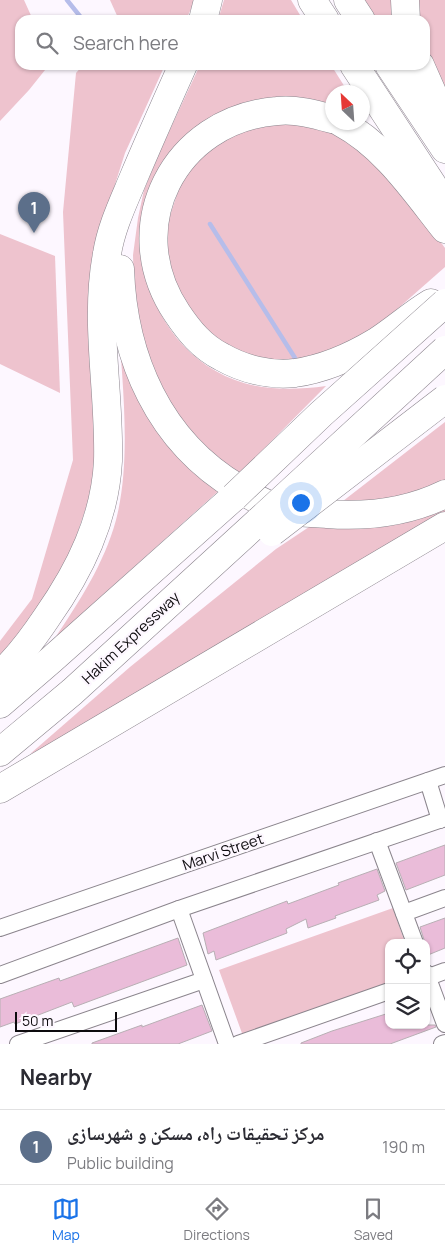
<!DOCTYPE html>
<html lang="en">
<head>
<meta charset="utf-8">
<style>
  :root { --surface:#fff; --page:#f2f2f3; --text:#2b2b33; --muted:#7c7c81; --line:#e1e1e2; --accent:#1a73e8 }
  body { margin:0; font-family:Manrope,"Noto Naskh Arabic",sans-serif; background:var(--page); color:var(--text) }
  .controls { position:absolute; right:15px; bottom:15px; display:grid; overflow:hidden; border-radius:10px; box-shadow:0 1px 4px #0004 }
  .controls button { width:45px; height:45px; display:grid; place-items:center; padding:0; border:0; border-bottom:1px solid var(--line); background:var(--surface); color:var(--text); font:25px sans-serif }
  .compass { position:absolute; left:325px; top:85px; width:45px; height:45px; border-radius:50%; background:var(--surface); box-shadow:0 1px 4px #0004; rotate:335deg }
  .scale { position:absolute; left:15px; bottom:12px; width:102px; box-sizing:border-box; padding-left:5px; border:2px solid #0d0b0e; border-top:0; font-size:14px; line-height:18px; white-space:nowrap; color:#0d0b0e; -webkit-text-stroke:4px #fdf7ff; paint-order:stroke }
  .you { position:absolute; left:300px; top:502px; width:18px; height:18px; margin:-12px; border:4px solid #fff; border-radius:50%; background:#1a73e8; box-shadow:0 0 0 8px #1a73e833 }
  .badge { display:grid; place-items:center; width:32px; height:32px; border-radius:50%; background:var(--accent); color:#fff; font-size:16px; font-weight:700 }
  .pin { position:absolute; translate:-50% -41px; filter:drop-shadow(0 1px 2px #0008) }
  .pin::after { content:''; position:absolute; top:26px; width:18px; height:15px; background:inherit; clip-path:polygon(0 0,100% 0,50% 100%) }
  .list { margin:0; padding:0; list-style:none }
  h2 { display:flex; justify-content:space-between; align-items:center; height:65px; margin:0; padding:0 20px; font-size:21px }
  h2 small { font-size:16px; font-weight:400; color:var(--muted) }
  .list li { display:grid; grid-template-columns:32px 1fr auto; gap:15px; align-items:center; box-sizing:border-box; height:75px; padding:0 20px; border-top:1px solid var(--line) }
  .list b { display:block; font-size:19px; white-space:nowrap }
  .list p { margin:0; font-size:16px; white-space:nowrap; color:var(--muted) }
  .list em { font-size:16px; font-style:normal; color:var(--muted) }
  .icon { flex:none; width:28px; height:28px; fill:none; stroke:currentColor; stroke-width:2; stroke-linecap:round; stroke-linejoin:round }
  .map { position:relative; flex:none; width:445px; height:1044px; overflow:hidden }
  .search { position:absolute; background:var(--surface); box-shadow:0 1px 4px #0004; left:15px; right:15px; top:15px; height:55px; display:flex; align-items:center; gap:12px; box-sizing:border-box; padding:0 18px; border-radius:15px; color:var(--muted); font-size:19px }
  .sheet { height:140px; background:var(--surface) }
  nav { display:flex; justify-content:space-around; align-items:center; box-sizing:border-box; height:70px; border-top:1px solid var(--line); background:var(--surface); font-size:14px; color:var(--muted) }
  nav a { display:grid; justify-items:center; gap:2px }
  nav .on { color:var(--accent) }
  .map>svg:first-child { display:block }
</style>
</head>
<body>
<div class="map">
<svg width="445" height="1044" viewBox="0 0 445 1044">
  <rect width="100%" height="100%" fill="#fdf7ff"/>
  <g fill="#eec3ce">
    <path d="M0,0H24L33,20H20V65H49L29,90L0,121Z"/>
    <path d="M110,0H195L186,20H119Z"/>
    <path d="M224,0H291L303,20H218Z"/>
    <path d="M359,0H399L401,20H372Z"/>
    <path d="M413,0H445V104L425,58V20H413Z"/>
    <path d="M83,65H165L125,153L97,241L99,399L94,484L69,558L37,617L0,659V641L32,599L73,460L63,212L76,73Z"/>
    <path d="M200,65H331L348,92H332V114L209,126L142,253C148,308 181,360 235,380C264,391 296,390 326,386L238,475L218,459L180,421L162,391L143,343L134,288L133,255L138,218L144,190L160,151Z"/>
    <path d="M254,121L319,123L389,172L445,248V267L386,319L363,336L326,355L288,365L250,359L200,331L159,249L187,164Z"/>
    <path d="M0,234L55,256L60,393L0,364Z"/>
    <path d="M118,316L123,337L224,486L55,638C79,602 104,564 116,520C132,459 122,380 118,316Z"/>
    <path d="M445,422V488L334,508Z"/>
    <path d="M445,506V519L70,736L30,754L130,667L276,549L312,525Z"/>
    <path d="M393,908L405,943H389V984L243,1036L219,970Z"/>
  </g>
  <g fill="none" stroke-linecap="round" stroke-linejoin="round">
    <g stroke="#b6bdea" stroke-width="4.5">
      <path d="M67,0L83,20"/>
      <path d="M210,224L295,358"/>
    </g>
  </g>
  <g fill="#eabcd9" stroke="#b8afb4">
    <path d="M445,845V875L406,890L396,863Z"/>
    <path d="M377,869L385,891L377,895L379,900L335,916L336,918L308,928L306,919L286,929L287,933L216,960L214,951L208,954L203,933L287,901L288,904L339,885L338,883Z"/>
    <path d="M445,918V948L428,955L426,943H425L420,927Z"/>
    <path d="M178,938L187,965L74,1007L72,1002L15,1024L14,1022L0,1027V999L59,978L60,981Z"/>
    <path d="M202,1005L212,1031L178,1044H92V1043L142,1025V1027Z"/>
    <path d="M389,1013V1025H435L436,1027L390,1044H301V1043L332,1031Z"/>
  </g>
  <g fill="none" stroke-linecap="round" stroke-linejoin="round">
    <g stroke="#8b858d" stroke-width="18">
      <g id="street">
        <path d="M428,781L440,820"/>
        <path d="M377,841L415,943"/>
        <path d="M179,909L227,1044"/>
        <path d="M404,913L445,898"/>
        <path d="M0,928L445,775"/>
        <path d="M426,973L445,1024"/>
        <path d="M0,975L179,909L445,818"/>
        <path d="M426,978L445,971"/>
        <path d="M18,1044L204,980"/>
        <path d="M238,1044L389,991"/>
        <path d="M442,1044L445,1043"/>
      </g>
    </g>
    <g stroke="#8b858d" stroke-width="29">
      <g id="highway">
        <path d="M312,0L325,20"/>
        <path d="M348,0L361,20"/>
        <path d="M405,0L406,20"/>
        <path d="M203,20L208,0"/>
        <path d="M354,65L445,204"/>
        <path d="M389,65L445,149"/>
        <path d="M420,65L435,99L445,116"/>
        <path d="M332,119C314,114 296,109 277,111C174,119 119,227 177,313C189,331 202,347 222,357C243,369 270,376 295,373C323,369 351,357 376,342C395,330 411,315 431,303"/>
        <path d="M340,122C385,146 414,190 445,229"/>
        <path d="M120,269C123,358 159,441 238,488C252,497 269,507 286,510C299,513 314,513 327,514C368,517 408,512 445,494"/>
        <path d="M0,675C18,658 33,638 47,617C80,570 105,519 108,461C110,392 94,322 107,254C111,228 123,203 133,179C149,141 166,103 183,65"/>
        <path d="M0,704L51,660L234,497"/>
        <path d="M0,752L72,692L259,521"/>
        <path d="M0,789L445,526"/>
      </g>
    </g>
    <use href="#street" stroke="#fff" stroke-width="16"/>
    <use href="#highway" stroke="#fff" stroke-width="28"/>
    <g stroke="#8b858d" stroke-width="29" stroke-linecap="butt">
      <g id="highway-bridge">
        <path d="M234,497L321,414L445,303"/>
        <path d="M259,521L445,350"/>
        <path d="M272,532L445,399"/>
      </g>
    </g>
    <use href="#highway-bridge" stroke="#fff" stroke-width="28"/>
  </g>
  <g text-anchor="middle" stroke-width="4.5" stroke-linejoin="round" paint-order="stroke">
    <g font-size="15" fill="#0d0b0e" stroke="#fdf7ff">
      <text transform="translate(131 638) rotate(-43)" y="5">Hakim Expressway</text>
      <text transform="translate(223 852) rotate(-19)" y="5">Marvi Street</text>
    </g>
  </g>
</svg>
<div class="controls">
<button><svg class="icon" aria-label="locate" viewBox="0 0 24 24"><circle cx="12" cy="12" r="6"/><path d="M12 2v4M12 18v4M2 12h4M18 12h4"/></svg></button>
<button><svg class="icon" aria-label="layers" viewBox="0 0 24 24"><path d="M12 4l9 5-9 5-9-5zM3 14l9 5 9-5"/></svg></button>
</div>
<svg class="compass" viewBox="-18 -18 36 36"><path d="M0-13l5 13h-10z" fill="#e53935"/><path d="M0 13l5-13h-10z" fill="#7c7c81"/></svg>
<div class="scale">50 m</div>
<div class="you"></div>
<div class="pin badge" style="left:34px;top:233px;background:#5c6f8a">1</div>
<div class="search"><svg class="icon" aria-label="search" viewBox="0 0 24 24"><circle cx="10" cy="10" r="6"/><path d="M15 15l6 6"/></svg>Search here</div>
</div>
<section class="sheet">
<h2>Nearby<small></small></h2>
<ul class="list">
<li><span class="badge" style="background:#5c6f8a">1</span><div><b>مرکز تحقیقات راه، مسکن و شهرسازی</b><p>Public building</p></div><em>190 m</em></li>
</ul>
</section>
<nav>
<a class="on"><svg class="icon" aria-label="map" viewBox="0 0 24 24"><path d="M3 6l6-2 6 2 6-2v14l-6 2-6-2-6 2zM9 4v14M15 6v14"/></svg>Map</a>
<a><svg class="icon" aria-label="directions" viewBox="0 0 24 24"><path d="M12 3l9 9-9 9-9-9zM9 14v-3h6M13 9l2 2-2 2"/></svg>Directions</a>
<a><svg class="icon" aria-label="saved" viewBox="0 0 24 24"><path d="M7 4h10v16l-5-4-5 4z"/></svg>Saved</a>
</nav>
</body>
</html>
